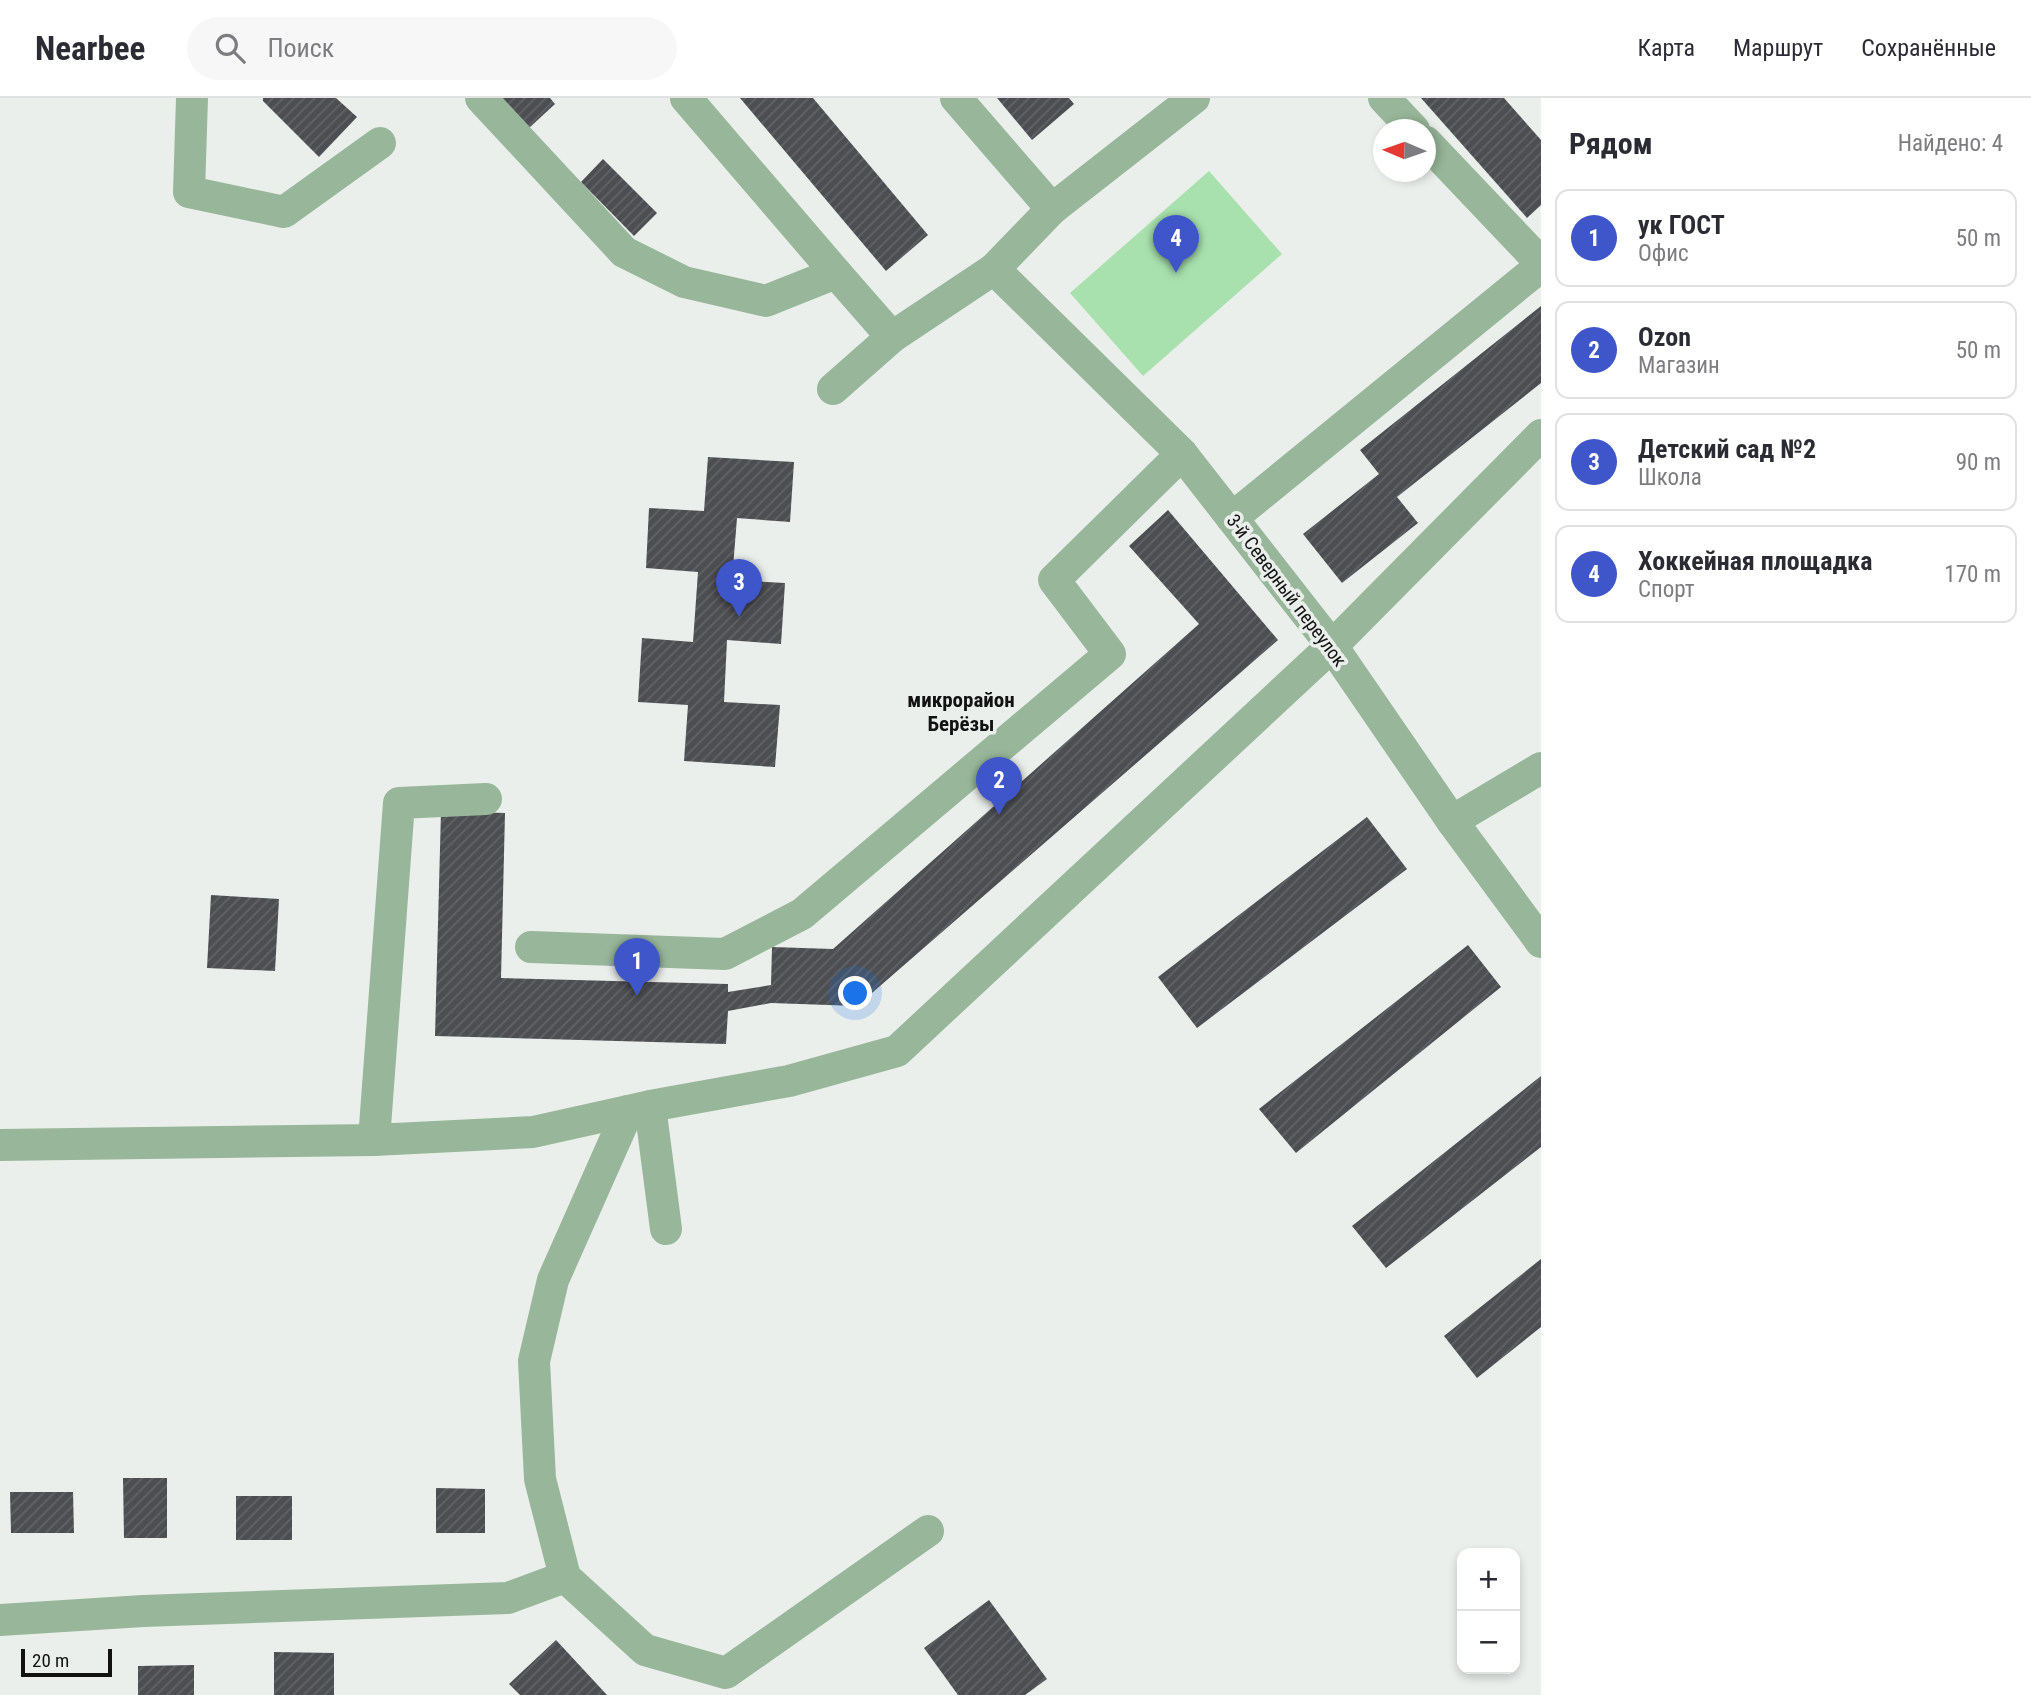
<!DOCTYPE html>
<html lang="ru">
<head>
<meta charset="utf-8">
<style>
  :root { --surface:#fff; --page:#f7f7f7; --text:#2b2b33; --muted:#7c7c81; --line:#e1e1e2; --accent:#3e56c9 }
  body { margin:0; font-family:"Roboto Condensed",sans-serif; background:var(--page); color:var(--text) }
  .controls { position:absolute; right:21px; bottom:21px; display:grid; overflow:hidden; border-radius:14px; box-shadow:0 4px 10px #0003 }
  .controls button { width:63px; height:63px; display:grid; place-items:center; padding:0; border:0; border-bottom:2px solid var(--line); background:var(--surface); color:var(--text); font:35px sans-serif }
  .compass { position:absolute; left:1373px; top:21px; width:63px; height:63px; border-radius:50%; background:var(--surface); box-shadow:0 4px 10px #0003; rotate:272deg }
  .scale { position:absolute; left:21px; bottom:18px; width:91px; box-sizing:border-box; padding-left:7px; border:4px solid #111211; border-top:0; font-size:19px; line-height:24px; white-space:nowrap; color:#111211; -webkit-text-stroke:5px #ebefec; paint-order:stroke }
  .you { position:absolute; left:856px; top:896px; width:24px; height:24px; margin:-18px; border:5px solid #fff; border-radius:50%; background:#1a73e8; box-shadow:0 0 0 10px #1a73e833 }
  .badge { display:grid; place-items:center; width:46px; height:46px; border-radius:50%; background:var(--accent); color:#fff; font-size:23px; font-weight:700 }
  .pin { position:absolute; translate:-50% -58px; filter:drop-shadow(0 2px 4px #0008) }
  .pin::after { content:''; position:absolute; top:37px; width:24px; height:21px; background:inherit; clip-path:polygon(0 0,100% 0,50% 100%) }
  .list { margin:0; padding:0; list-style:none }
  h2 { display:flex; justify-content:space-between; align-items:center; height:91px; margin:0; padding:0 28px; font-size:30px }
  h2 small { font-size:23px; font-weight:400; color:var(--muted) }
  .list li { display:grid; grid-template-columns:46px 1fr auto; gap:21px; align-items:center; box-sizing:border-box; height:98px; margin:0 14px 14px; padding:0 14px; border:2px solid var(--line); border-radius:14px }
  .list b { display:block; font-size:26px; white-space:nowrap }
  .list p { margin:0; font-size:23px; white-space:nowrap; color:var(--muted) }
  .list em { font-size:23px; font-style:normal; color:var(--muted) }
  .icon { flex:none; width:38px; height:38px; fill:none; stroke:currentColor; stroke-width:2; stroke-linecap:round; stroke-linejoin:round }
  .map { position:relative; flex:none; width:1541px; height:1597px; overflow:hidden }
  header { display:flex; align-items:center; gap:42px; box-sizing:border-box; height:98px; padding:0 35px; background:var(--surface); border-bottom:2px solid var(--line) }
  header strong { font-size:33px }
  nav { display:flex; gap:38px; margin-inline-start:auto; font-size:24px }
  .search { width:490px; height:63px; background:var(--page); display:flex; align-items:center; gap:18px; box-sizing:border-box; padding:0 24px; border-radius:38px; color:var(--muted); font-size:26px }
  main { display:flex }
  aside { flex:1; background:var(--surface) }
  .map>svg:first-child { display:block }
</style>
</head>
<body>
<header>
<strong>Nearbee</strong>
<div class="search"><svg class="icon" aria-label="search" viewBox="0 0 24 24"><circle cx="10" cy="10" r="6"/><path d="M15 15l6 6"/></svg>Поиск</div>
<nav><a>Карта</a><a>Маршрут</a><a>Сохранённые</a></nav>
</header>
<main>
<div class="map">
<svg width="1541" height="1597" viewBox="0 0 1541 1597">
  <defs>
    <pattern id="building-hatch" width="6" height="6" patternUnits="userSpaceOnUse" patternTransform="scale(1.75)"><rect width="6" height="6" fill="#4d4e52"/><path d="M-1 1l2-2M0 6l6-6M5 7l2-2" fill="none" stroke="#626366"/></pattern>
  </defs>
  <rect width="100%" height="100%" fill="#ebefec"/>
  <path fill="#a8e1ae" d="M1209,73L1282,156L1143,278L1070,195Z"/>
  <g fill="url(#building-hatch)">
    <path d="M263,0H336L357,19L319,59L263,3Z"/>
    <path d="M500,0H550L555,6L529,30Z"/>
    <path d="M740,0H813L928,137L886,173Z"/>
    <path d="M997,0H1069L1074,6L1032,42Z"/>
    <path d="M1421,0H1504L1541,42V107L1527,120Z"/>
    <path d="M603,61L657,115L634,138L581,84Z"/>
    <path d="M1541,208V285L1397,399L1418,425L1342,485L1303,436L1379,376L1360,352Z"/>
    <path d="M708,359L794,364L790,424L737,420L732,482L785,485L781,546L727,542L724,604L780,607L775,669L684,663L688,607L638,604L642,540L693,544L698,474L646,470L649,410L704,413Z"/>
    <path d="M1168,412L1278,542L857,908L771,905L728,913L726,946L435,938L441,713L505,715L501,880L728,886V894L771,887L772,849L833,851L1199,526L1129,448Z"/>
    <path d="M1367,719L1407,771L1197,930L1158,879Z"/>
    <path d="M211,797L279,801L275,873L207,870Z"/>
    <path d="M1468,847L1501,889L1296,1055L1259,1011Z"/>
    <path d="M1541,978V1049L1386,1170L1352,1128Z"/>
    <path d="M1541,1161V1229L1477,1280L1444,1238Z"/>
    <path d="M123,1380H167V1440H124Z"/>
    <path d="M436,1390L485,1391V1435H436Z"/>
    <path d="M10,1394H73L74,1435H11Z"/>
    <rect x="236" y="1398" width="56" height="44"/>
    <path d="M989,1502L1047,1581L1025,1597H958L924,1550Z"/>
    <path d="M556,1542L607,1597H520L509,1586Z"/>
    <path d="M274,1554L334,1555V1597H274Z"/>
    <path d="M194,1567V1597H138V1568Z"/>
  </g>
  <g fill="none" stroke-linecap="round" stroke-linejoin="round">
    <g stroke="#98b79a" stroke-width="32">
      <path d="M192,0L189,94L284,114L380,45"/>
      <path d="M481,0L624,154L684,184L766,203L836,175L892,239"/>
      <path d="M686,0L836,175"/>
      <path d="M956,0L1052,111"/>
      <path d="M1384,0L1414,32"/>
      <path d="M1426,44L1541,165"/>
      <path d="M994,171L1182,356L1332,548L1452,723L1541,844"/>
      <path d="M833,291L892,239L994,171L1052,111L1194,0"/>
      <path d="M1232,420L1541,168"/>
      <path d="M1452,723L1541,670"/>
      <path d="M531,849L725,856L802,816L1110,556L1054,482L1182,356"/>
      <path d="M650,1008L666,1131"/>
      <path d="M628,1013L553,1182L534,1263L540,1381L565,1479L645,1552L726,1575L928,1433"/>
      <path d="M374,1042L399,705L486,701"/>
      <path d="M0,1047L374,1042L533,1034L650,1008L789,983L897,953L1332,548L1541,337"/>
      <path d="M0,1522L143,1513L508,1500L565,1479"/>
    </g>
  </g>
  <g text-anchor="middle" stroke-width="7" stroke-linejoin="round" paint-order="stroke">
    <g font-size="19" fill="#111211" stroke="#ebefec">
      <text transform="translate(1287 492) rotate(53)" y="7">3-й Северный переулок</text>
    </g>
    <g font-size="21" font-weight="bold" fill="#111211" stroke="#ebefec">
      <text x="961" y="609">микрорайон<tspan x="961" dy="24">Берёзы</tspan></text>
    </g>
  </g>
</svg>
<div class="controls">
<button>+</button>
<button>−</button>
</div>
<svg class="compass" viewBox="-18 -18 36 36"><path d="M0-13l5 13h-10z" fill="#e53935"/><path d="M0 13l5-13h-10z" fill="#7c7c81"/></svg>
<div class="scale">20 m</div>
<div class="you"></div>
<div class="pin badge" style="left:637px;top:898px">1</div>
<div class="pin badge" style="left:999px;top:717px">2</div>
<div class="pin badge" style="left:739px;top:519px">3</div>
<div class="pin badge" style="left:1176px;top:175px">4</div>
</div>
<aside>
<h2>Рядом<small>Найдено: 4</small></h2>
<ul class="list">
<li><span class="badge">1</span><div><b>ук ГОСТ</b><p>Офис</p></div><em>50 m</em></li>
<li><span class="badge">2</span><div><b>Ozon</b><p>Магазин</p></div><em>50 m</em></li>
<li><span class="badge">3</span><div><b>Детский сад №2</b><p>Школа</p></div><em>90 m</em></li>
<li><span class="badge">4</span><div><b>Хоккейная площадка</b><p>Спорт</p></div><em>170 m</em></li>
</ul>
</aside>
</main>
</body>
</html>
